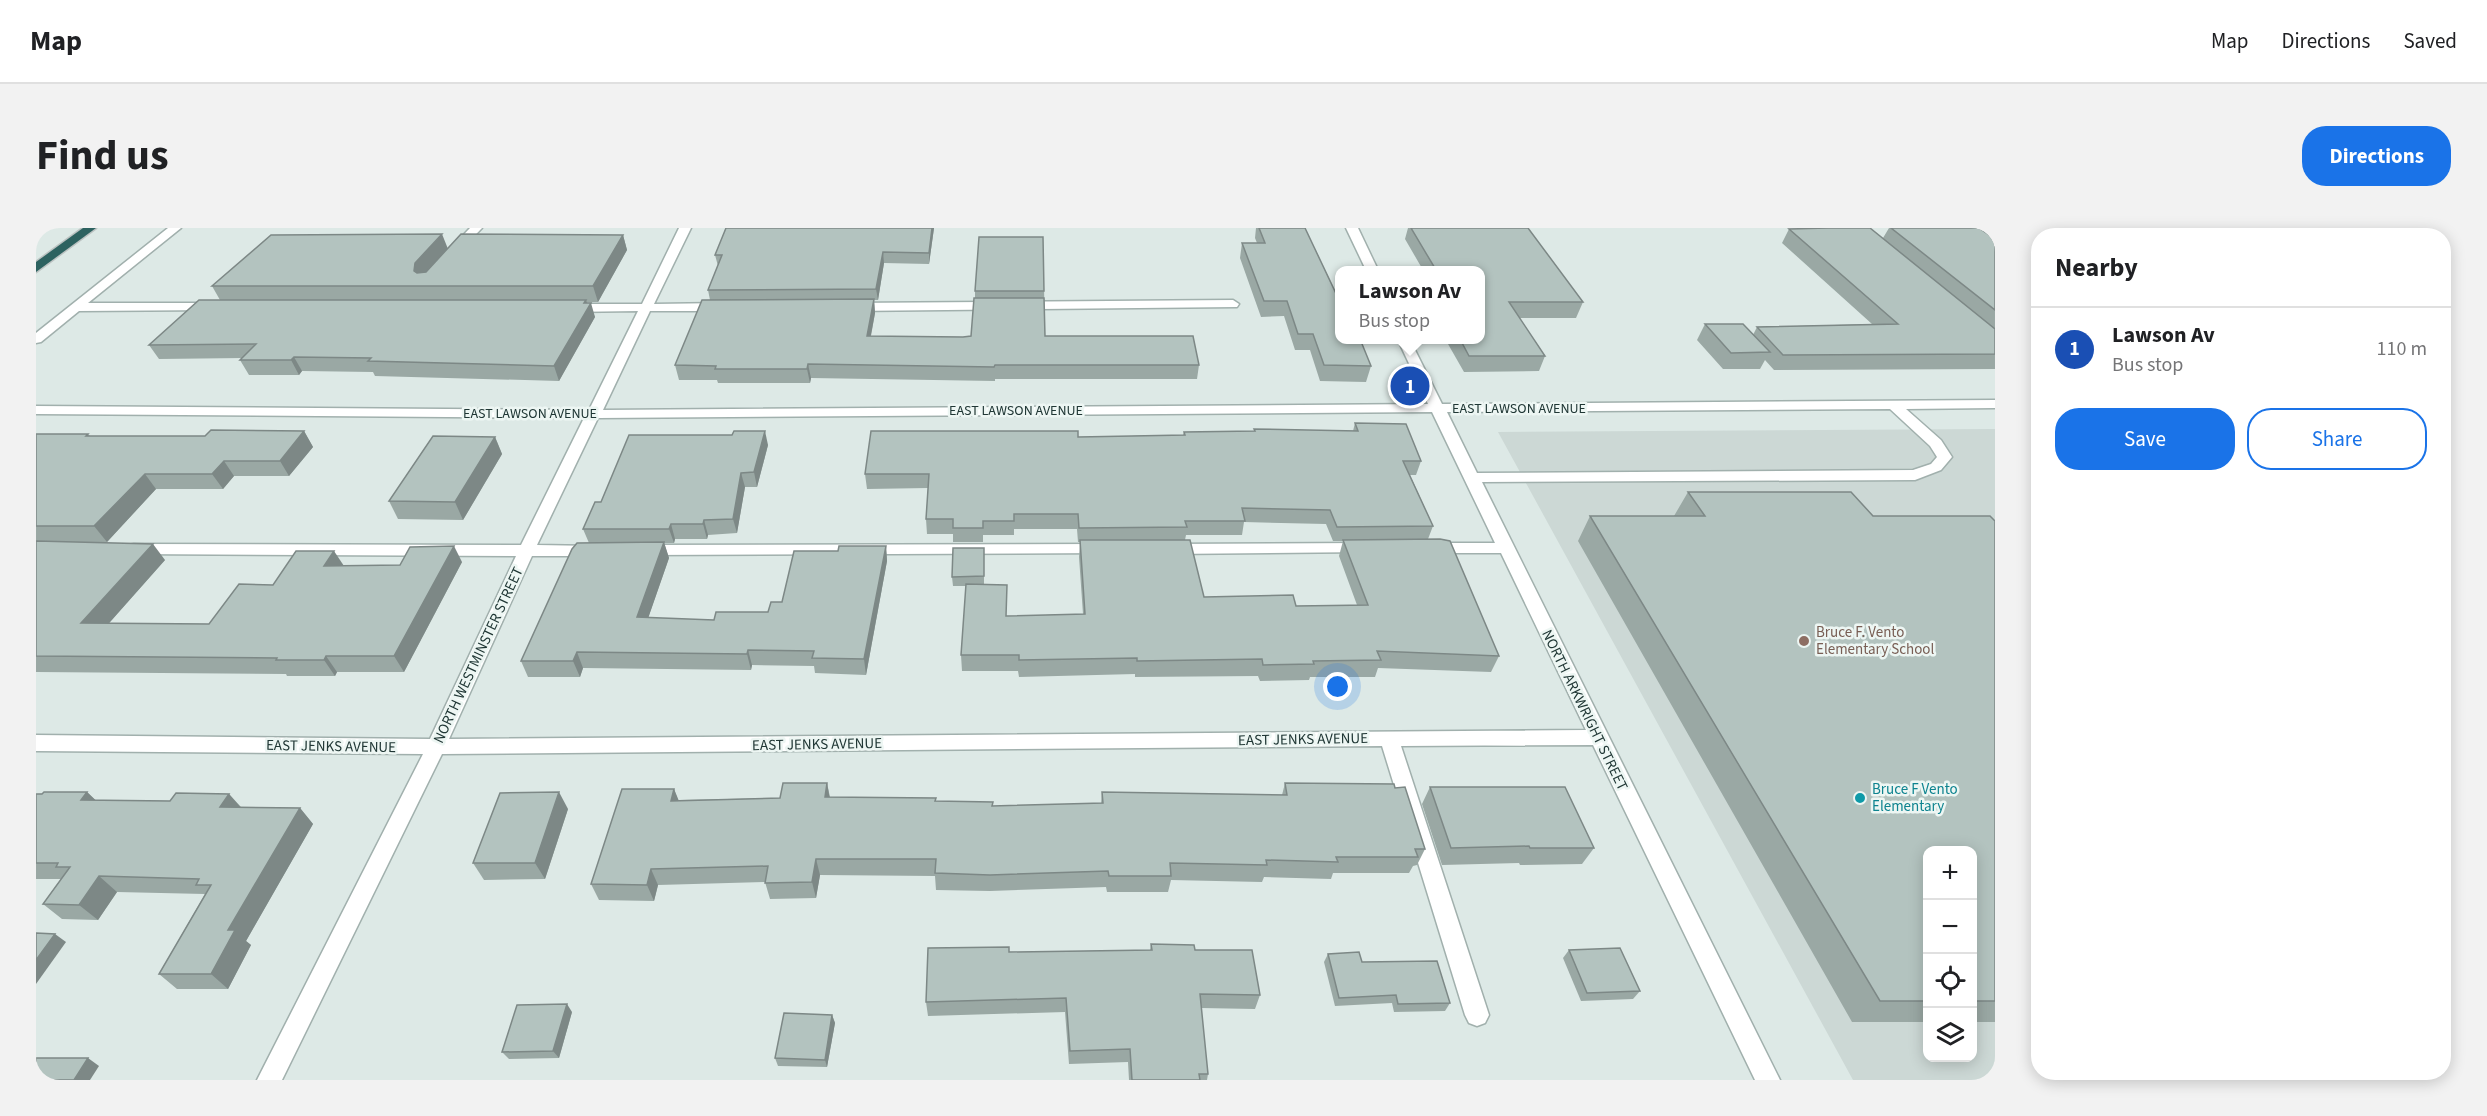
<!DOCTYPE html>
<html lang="en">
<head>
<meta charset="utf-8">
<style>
  :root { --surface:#fff; --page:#f2f2f2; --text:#202124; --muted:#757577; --line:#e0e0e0; --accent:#1a73e8 }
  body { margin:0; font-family:"Source Sans 3",sans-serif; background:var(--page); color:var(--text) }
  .controls { position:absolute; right:18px; bottom:18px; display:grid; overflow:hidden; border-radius:12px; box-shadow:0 3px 15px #0003 }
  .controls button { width:54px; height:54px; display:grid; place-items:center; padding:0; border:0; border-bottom:2px solid var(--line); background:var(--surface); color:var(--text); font:30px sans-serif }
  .you { position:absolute; left:1302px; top:459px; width:21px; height:21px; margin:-15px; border:4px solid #fff; border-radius:50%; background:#1a73e8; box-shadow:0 0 0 9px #1a73e833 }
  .badge { display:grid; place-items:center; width:39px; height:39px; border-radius:50%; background:var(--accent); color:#fff; font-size:20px; font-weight:700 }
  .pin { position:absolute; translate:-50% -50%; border:3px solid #fff; box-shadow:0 2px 6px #0006 }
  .popup { position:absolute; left:1299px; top:38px; width:150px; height:78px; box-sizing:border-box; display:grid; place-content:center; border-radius:12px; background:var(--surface); filter:drop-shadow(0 2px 4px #0005); font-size:20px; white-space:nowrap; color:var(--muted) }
  .popup b { font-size:22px; color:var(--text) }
  .popup::after { content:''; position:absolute; left:50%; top:100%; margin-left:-12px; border:12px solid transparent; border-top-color:var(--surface) }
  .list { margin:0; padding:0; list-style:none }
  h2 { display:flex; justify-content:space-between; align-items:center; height:78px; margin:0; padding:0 24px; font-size:26px }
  h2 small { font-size:20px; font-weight:400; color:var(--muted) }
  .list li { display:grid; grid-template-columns:39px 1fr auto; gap:18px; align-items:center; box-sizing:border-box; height:84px; padding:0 24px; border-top:2px solid var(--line) }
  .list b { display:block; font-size:22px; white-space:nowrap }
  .list p { margin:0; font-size:20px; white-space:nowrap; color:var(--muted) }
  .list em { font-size:20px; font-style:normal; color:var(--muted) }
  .actions { display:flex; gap:12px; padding:18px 24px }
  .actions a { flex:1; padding:14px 0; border:2px solid var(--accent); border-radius:24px; text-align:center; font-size:21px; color:var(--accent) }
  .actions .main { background:var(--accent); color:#fff }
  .icon { flex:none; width:33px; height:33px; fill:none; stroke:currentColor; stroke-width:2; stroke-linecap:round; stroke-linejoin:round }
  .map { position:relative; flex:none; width:1959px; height:852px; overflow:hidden; border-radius:24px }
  header { display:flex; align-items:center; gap:36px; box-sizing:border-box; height:84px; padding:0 30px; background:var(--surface); border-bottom:2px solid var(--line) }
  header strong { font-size:28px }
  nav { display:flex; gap:33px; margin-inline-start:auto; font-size:21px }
  .intro { display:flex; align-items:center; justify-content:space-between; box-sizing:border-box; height:144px; padding:0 36px }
  h1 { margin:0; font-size:42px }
  .button { padding:15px 27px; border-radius:24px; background:var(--accent); color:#fff; font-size:21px; font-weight:700 }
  main { display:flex; gap:36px; padding:0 36px }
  aside { flex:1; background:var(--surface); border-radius:24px; box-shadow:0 3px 15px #0003 }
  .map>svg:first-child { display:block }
</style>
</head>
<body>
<header>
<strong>Map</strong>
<nav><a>Map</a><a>Directions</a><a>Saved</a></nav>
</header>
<div class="intro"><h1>Find us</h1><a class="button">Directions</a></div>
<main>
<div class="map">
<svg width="1959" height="852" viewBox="0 0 1959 852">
  <rect width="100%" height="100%" fill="#dde9e6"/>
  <path fill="#ccd8d5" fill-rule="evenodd" d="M1959,201V852H1817L1462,204ZM1892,622H1936V830H1892Z"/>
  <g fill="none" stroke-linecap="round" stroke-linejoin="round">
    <g stroke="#a1b0ad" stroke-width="3">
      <g id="minor">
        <path d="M132,0H145L52,75H177L183,79L181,82L43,83L5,114L0,115V105Z"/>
        <path d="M434,0H446L422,25H414V21Z"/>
        <path d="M643,0H655L618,76L687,75L693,79L687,83H614L567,182L1392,176L1362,112H1374L1406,176L1959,172V180L1870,181L1905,212L1916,229L1905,242L1879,252L1446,254L1744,852H1719L1557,517L1365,518L1453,787L1449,795L1441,798L1433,795L1429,787L1346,518L406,526L246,852H221L387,526L0,523V507L394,511L480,328L98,326L92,325L90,321L92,317L98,316L485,317L548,190L0,186V178L553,182L602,83L532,84L526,80L532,76H606ZM1854,181L1894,218L1901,229L1895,236L1877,242L1441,245L1411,184ZM1396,184L1459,315H1394L1388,316L1386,320L1388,324L1394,325H1465L1550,502L413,511L496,328H559L565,327L567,323L565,319L559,318L501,317L562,190Z"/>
        <path d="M1310,0H1322L1342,42H1330Z"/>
        <path d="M1197,72L1203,76L1201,79L814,83L808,79L814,75Z"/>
        <path d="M1327,315L1333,316L1335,320L1333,324L1133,326L1127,325L1125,321L1127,317L1133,316Z"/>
        <path d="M1066,316L1072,317L1074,321L1072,325L608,327L602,326L600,322L602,318L608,317Z"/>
      </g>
    </g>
    <g stroke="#bcc3c2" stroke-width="3">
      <path id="highway" d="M47,0H60L0,44V34Z"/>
    </g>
    <use href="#minor" fill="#fff" fill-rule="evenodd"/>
    <use href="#highway" fill="#2d6260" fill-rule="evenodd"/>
  </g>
  <g fill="#9aa8a4" fill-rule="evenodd">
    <path d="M690,0H898L893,36L848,35L842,72H838L839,85L835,108L927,109L935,108L939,70V63L1007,9L1009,108L1163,137L1161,151H959V153L775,150L774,155H682L681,152H643L639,137L674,72L672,62L682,38L679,27Z"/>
    <path d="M1220,0H1269L1335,138L1330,154L1284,153L1274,122H1259L1248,88L1225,89L1204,30L1206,15H1221L1219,10Z"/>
    <path d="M1372,0H1492L1547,74L1540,90H1483L1509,128L1503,143L1428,144L1412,116L1414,111H1444V42H1387L1369,11Z"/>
    <path d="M1853,0H1943L1959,11V141L1738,142L1729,132L1724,141H1687L1661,112L1669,96L1717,107L1721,99L1836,96L1746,15L1753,1L1847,10Z"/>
    <path d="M587,7L591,22L562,74H551L559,89L523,153L339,148L337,144L266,143L263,147H213L204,132L207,130L123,131L113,117L184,72L176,58L412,21Z"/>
    <path d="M1319,195L1385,233L1380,247H1374L1397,298L1392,311L1463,428L1455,444L1342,440L1339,449H1274L1273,452L1224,453L1222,448L1099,449V446L983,449L982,443H926L925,427L930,358H917L916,349L948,320V356L970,388L1047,386L1043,329L1044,314H1042L1041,301H978V307H947V314H917V306H891L890,291L892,260L831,261L829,246L1042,209L1147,207L1148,204L1218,203V201L1317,203ZM1208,294L1290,296L1297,313H1307L1303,328L1321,377L1260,378L1168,369L1149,312L1150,307H1206Z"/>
    <path d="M268,203L277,219L253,248H198L187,261H120L71,314H44L129,332L73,395L173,396L237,357L307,338L364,337L426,334L368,444H301L299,448H251L250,446L0,444V206H52L54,208H169Z"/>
    <path d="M459,209L466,226L427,292L362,291L353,273Z"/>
    <path d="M732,217L721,259H709L701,305L672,307L671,311H639L638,315H628L633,330L612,390L678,392L732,384L746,374L802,323L850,318L851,333L830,447L779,445L778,438L716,437L715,442L547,440L544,449H492L485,433L553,315L547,301Z"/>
    <path d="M1652,264L1837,288L1959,293V794H1936V622H1892V794H1816L1542,313L1554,288H1638Z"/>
    <path d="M791,555L794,569L900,573L957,578L1065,576L1066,564L1246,567L1249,555L1389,621L1381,637L1377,638L1373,645H1297L1295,651L1228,649L1226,654L1135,652L1132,664H1071L1070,659L954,663L900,662L899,648L784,647L780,670L734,671L729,654L622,657L618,673L563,672L555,656L638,561L642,572L744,570Z"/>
    <path d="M1394,559L1558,620L1546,636L1484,637L1483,635L1406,637L1386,576Z"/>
    <path d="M51,564L59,572L134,573L193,566L205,579L264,580L277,596L210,713L215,717L192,761H141L123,746L169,666L81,664L62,692L26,691L7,676L25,651H0V566Z"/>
    <path d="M532,581L509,651L448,652L437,635Z"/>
    <path d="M1115,716L1159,722L1224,767L1219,781L1165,780L1172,846L1171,852H1093L1092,834L1033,836L1029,784L892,788L890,774L973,724L1114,722Z"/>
    <path d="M1533,722L1604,763L1597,771L1545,773L1527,730Z"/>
    <path d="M1292,726L1326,734L1414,775L1409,783L1358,784L1356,775L1299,778L1288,734Z"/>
    <path d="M536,784L523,830L473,831L466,824Z"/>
    <path d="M796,787L799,795L791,839L742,838L739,830Z"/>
  </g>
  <g fill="#7d8886">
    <path d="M896,0H898L893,36V25Z"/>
    <path d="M406,6L412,21L385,50L378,43L379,35Z"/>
    <path d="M587,7L591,22L562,74L557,58Z"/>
    <path d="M847,24L848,35L842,72L840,61Z"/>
    <path d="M838,71L839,85L832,122L831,108Z"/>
    <path d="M550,72L552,79L555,75L559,89L523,153L518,138Z"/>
    <path d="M258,129L266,143L263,147L255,132Z"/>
    <path d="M772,136L775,150L774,155L771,141Z"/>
    <path d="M268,203L277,219L253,248L244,233Z"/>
    <path d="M729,203L732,217L721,259L718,244Z"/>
    <path d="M459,209L466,226L427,292L419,274Z"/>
    <path d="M188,233L198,248L187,261L176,246Z"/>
    <path d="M705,245L709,259L701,305L697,291Z"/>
    <path d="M109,246L120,261L71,314L58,298Z"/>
    <path d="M668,292L672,307L671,311L667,296Z"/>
    <path d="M635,296L639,311L638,315L633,301Z"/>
    <path d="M628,314L633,330L607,405L601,389Z"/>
    <path d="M117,316L129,332L59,411L45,395Z"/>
    <path d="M418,318L426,334L368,444L358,428Z"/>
    <path d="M850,318L851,333L830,447L828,431Z"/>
    <path d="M298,323L308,338H288Z"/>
    <path d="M712,422L716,437L715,442L711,426Z"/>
    <path d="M541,424L547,440L544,449L537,433Z"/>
    <path d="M290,428L301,444L299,448L288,432Z"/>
    <path d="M791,555L794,572L789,569Z"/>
    <path d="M638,561L645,578L635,573Z"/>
    <path d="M51,564L68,580L45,572Z"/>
    <path d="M523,564L532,581L509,651L499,635Z"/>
    <path d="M193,566L207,582L184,579Z"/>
    <path d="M264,580L277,596L210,713L215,717L192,761L175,746L192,702Z"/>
    <path d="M780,631L784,647L780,670L776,654Z"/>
    <path d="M615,641L622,657L618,673L611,657Z"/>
    <path d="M63,648L81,664L62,692L43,677Z"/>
    <path d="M19,706L30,714L0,756V732Z"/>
    <path d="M531,776L536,784L523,830L517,823Z"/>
    <path d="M796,787L799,795L791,839L789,832Z"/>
    <path d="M52,830L63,838L54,852H38Z"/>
  </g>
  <g fill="#b3c3bf" stroke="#7d8886" stroke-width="1.5">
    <path d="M690,0H896L893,25L847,24L840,61L672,62L686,27H679Z"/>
    <path d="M1223,0H1269L1304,74V111H1324L1335,138L1288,137L1277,106H1262L1251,73H1228L1206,15H1229Z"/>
    <path d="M1375,0H1492L1547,74H1473L1509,128H1433L1424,111H1444V42H1400Z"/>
    <path d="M1792,0H1834L1959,101V126L1747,127L1721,99L1862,96L1753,1Z"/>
    <path d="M1855,0H1943L1959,11V82Z"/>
    <path d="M406,6L379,35L378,43L381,45L390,44L425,6L587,7L557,58H176L235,7Z"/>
    <path d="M943,9H1007L1008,63H939Z"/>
    <path d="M938,70H1008L1009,108H1157L1163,137H959L958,139L772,136L771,141H679L680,138L639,137L666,72L838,71L831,108L927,109L935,108Z"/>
    <path d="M163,72H550L548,75H555L518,138L332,133L335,130L258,129L255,132H204L220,116L113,117Z"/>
    <path d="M1669,96H1707L1734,124L1695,125Z"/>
    <path d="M1319,195L1370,196L1385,233H1367L1397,298L1301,299L1294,282L1206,280L1209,293H1149L1151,299L1043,300L1042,286H978V293H947V300H917V291H890L893,246H829L835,203H1042V209L1149,207L1148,204L1219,203L1218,201L1322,203Z"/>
    <path d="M175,202L268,203L244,233H188L176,246H109L58,298H0V206H52L50,208H169Z"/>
    <path d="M698,203H729L718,244L705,245L697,291L668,292L667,296H635L633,301H547L559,274H565L593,207H696Z"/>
    <path d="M397,208L459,209L419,274L353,273Z"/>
    <path d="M1652,264H1815L1837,288H1954L1959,293V773H1936V622H1892V773H1844L1554,288H1669Z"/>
    <path d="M1404,311L1414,313L1463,428L1341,423L1345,432L1277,433L1278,436L1227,437L1226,431L1101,433V430L983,432V427H925L930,356L971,357L970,388L1049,386L1044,312H1154L1168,369L1257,367L1260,378L1332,377L1307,312Z"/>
    <path d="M0,313L117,316L45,395L173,396L203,356L237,357L260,323H298L288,338L364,337L374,319L418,318L358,428H290L288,432H240L241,430L0,428Z"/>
    <path d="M628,314L601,389L678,392L680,384H732L735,374H746L758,323H802L803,318H850L828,431L776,430L778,423L712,422L711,426L541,424L537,433H485L536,321L541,315Z"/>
    <path d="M917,320H948V348L916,349Z"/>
    <path d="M747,555H791L789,569L900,570L899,573L957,574L956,578L1067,575L1066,564L1251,567L1249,555L1358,556L1359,560L1369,559L1389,621H1379L1382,629H1300L1302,634L1230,632L1231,637L1134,635L1135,648H1073L1072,643L954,647L899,645L900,631H780L776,654L729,655L732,638L615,641L611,657L555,656L586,561H638L635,573L744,570Z"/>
    <path d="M1394,559H1529L1558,620H1494L1493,618L1415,620Z"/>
    <path d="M8,564H51L45,572L134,573L140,565L193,566L184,579L264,580L192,702H199L175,746H123L175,657H160L163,651L63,648L43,677L7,676L34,639H20L22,635H0V566H6Z"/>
    <path d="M523,564L499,635H437L464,565Z"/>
    <path d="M0,705L19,706L0,732Z"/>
    <path d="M1115,716L1158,717L1159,722H1216L1224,767L1164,766L1172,846H1163L1164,852H1096L1094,821L1034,823L1030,770L890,774L892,720L973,719V724L1116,722Z"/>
    <path d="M1584,720L1604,763L1551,765L1533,722Z"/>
    <path d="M1323,724L1326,734L1401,733L1414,775L1362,776L1360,767L1303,770L1292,726Z"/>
    <path d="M531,776L517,823L466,824L481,777Z"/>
    <path d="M748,785L796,787L789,832L739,830Z"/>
    <path d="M0,830H52L38,852H0Z"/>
  </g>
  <circle fill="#8d6e63" stroke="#edf6f3" stroke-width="2" cx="1768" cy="413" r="6"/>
  <circle fill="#0f9aa8" stroke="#edf6f3" stroke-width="2" cx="1824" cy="570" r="6"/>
  <g text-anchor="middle" stroke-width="5" stroke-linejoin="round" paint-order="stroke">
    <g font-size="14" fill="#203735" stroke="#edf6f3">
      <text x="1483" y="185">EAST LAWSON AVENUE</text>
      <text x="980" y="187">EAST LAWSON AVENUE</text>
      <text x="494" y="190">EAST LAWSON AVENUE</text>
    </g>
    <g font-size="15" fill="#785e54" stroke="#edf6f3" text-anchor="start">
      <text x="1780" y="409">Bruce F. Vento<tspan x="1780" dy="17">Elementary School</tspan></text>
    </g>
    <g font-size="15" fill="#203735" stroke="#edf6f3">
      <text transform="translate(442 427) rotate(-65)" y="5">NORTH WESTMINSTER STREET</text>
      <text transform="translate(1549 482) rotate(64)" y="5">NORTH ARKWRIGHT STREET</text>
      <text transform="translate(1267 511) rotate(-1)" y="5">EAST JENKS AVENUE</text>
      <text transform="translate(781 516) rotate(-1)" y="5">EAST JENKS AVENUE</text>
      <text transform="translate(295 518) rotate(1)" y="5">EAST JENKS AVENUE</text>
    </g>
    <g font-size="15" fill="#0d838f" stroke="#edf6f3" text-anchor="start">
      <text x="1836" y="566">Bruce F Vento<tspan x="1836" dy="17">Elementary</tspan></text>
    </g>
  </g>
</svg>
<div class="controls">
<button>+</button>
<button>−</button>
<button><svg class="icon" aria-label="locate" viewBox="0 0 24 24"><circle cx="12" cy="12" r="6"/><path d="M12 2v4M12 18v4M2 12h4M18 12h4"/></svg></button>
<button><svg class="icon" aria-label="layers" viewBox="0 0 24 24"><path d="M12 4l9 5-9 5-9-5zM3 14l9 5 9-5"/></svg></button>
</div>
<div class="you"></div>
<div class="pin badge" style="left:1374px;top:158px;background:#1a4fb4">1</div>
<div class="popup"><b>Lawson Av</b>Bus stop</div>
</div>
<aside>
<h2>Nearby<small></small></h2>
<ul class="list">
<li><span class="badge" style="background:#1a4fb4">1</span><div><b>Lawson Av</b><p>Bus stop</p></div><em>110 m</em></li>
</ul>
<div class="actions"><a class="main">Save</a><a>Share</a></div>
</aside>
</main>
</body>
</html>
